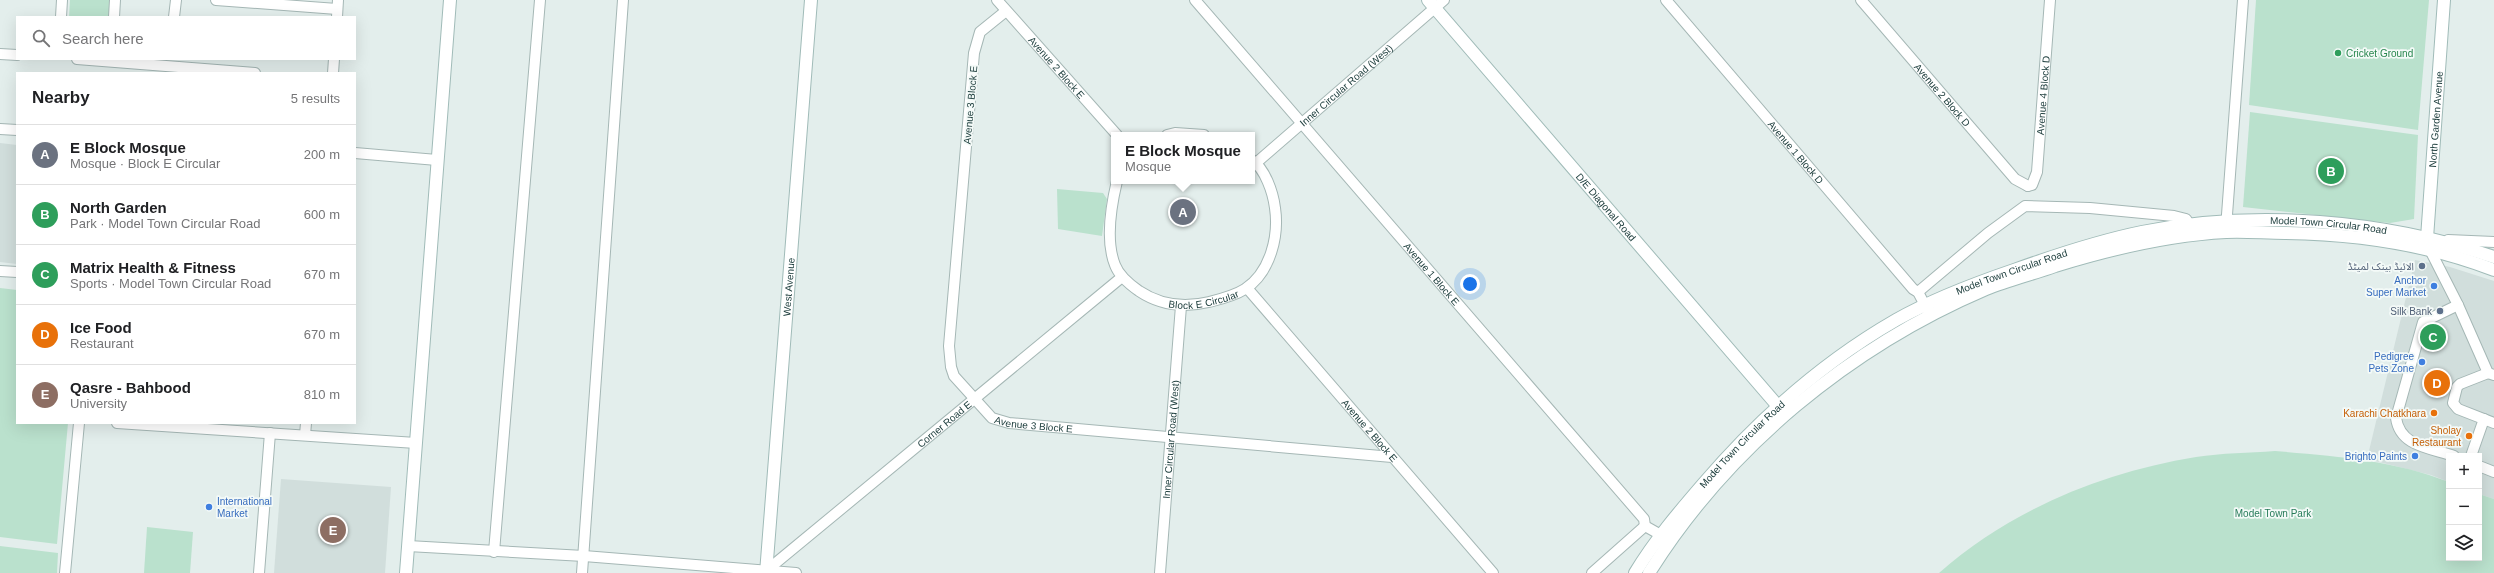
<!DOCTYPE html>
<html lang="en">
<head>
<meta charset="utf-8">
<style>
  :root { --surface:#fff; --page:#f2f2f2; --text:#202124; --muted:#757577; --line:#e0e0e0; --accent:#7c3aed }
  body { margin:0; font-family:Helvetica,"Noto Sans Arabic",sans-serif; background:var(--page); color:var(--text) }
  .controls { position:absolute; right:12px; bottom:12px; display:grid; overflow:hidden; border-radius:0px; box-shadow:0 4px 16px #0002 }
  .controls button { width:36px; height:36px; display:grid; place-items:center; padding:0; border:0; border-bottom:1px solid var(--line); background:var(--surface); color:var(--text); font:20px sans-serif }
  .you { position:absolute; left:1470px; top:284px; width:14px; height:14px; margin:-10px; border:3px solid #fff; border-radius:50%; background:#1a73e8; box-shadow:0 0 0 6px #1a73e833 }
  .badge { display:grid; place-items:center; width:26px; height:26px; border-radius:50%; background:var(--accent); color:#fff; font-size:13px; font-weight:700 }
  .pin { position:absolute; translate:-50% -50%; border:2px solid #fff; box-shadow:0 1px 4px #0006 }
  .popup { position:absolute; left:1111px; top:132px; width:144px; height:52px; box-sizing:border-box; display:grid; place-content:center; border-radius:0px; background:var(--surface); filter:drop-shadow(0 1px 3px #0005); font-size:13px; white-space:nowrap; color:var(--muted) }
  .popup b { font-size:15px; color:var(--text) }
  .popup::after { content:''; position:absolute; left:50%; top:100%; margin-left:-8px; border:8px solid transparent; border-top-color:var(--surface) }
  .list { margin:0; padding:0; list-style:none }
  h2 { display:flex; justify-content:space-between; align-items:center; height:52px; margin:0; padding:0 16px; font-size:17px }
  h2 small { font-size:13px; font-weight:400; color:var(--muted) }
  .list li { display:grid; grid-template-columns:26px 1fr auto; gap:12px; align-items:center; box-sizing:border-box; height:60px; padding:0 16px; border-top:1px solid var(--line) }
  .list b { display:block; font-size:15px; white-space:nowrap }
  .list p { margin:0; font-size:13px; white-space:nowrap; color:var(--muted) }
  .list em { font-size:13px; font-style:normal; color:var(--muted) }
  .icon { flex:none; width:22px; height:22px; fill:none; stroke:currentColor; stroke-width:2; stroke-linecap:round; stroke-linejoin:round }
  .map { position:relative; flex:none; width:2494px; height:573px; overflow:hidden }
  .search { position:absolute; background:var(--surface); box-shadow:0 4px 16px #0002; left:16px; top:16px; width:340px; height:44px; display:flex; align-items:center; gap:10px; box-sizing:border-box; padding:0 14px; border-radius:0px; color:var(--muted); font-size:15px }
  .panel { position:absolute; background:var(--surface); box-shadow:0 4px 16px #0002; left:16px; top:72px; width:340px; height:352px; border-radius:0px }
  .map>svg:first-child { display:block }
</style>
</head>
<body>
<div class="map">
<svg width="2494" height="573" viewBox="0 0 2494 573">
  <rect width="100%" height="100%" fill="#e3eeec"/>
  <g fill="#d1dedc">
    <path d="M0,143L17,145V264L0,262Z"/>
    <path d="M2415,260L2450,267L2494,281V499L2479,494V456H2449V482L2431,475L2367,459Z"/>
    <path d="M281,479L391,487L385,573H274Z"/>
  </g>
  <g fill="#bae1cd">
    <path d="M70,0H112L111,17H69Z"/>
    <path d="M2256,0H2429L2418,130L2249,105Z"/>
    <path d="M2250,112L2418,135L2414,219L2390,223L2243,207Z"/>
    <path d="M1057,189L1103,193L1107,199L1102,236L1058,229Z"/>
    <path d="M0,288L17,290V423H68L57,544L0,537Z"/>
    <path d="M2275,451C2335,456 2393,460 2449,482V558H2479V494L2494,499V573H1939C2010,510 2103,472 2196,457C2222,453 2249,453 2275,451Z"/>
    <path d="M147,527L193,532L190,573H144Z"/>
    <path d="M0,546L58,553L57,573H0Z"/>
  </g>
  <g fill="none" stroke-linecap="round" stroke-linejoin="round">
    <g stroke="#a5b7b5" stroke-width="12">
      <g id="street">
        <path d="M216,0L337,9"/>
        <path id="s1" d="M997,0L1117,135"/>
        <path id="s2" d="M1195,0L1644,519L1645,526L1668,539"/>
        <path id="s3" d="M1666,0L1913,289L1918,292L1928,311"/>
        <path id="s4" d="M1861,0L2015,179L2028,186"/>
        <path id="s5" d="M1006,11L980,32L974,53L949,346L951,367L954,376L992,418L1009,423L1392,457"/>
        <path d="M61,17L62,0"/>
        <path d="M114,17L115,0"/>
        <path d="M174,17L176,0"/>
        <path d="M337,17L338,0"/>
        <path d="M0,54L17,55"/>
        <path d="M77,59L255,73"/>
        <path d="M333,73L334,59"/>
        <path d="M0,129L17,130"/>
        <path d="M1167,135L1175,133L1204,135"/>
        <path d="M355,153L437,160"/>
        <path id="s6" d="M1256,163L1444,0"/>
        <path id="s7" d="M1117,181C1111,206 1105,240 1115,265C1119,276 1129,284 1139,291C1160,305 1184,308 1209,302C1221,299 1234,296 1245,289C1271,272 1279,235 1275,208C1273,192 1265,169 1252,160"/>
        <path id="s8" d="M2028,186L2032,185L2037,172L2050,0"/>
        <path d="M2226,228L2243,0"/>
        <path d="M2448,240L2494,242"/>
        <path d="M2428,246L2458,305L2488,373L2494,375"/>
        <path d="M0,271L17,272"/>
        <path id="s9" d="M1247,288L1493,573"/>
        <path d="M1918,292L1988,233L2025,206L2090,208L2174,216L2186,219L2190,225"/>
        <path d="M2488,373L2460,384L2457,387L2453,403L2458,409L2494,423"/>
        <path d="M117,423L416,443"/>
        <path d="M305,435L306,423"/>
        <path d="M2454,456C2431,448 2400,447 2396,418L2423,322L2458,305"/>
        <path d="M2471,456L2484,419"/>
        <path d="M2479,466L2494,472"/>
        <path d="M408,546L584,556L796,573"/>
        <path d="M494,552L540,0"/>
        <path id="s10" d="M766,571L1122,277"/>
        <path d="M65,573L79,423"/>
        <path d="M259,573L270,433"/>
        <path d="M582,573L623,0"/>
        <path id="s11" d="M1160,573L1181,306"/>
        <path d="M1592,573L1645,526"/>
      </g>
    </g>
    <g stroke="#a0bbb8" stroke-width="14">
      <g id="secondary">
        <path id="s12" d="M1428,0L1783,412"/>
        <path id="s13" d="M2427,238L2444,0"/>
        <path d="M406,573L450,0"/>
        <path id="s14" d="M766,573L811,0"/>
        <path id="s15" d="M1635,573C1655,540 1679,512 1704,483C1758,420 1823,362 1896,320C1933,299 1973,284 2014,270C2056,255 2098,241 2142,232C2256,209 2384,220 2494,257"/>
        <path d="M1649,573C1728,447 1850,347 1986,289C2008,280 2033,274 2055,266C2110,249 2169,235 2226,232C2246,231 2265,233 2285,233C2356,234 2427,244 2494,270"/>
      </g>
    </g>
    <use href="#street" stroke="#fff" stroke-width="10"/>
    <use href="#secondary" stroke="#fff" stroke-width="12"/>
  </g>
  <circle fill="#2e9e5b" stroke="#f4faf8" stroke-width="1.5" cx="2338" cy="53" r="4"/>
  <g fill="#5c6f8a" stroke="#f4faf8" stroke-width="1.5">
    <circle cx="2422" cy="266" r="4"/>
    <circle cx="2440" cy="311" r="4"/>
  </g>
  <g fill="#3f7fe0" stroke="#f4faf8" stroke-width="1.5">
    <circle cx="2434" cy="286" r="4"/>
    <circle cx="2422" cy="362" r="4"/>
    <circle cx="2415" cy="456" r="4"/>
    <circle cx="209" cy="507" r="4"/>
  </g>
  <g fill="#e8710a" stroke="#f4faf8" stroke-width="1.5">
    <circle cx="2434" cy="413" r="4"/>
    <circle cx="2469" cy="436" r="4"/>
  </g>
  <g text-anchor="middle" stroke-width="3.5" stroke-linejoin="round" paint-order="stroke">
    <g font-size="10" fill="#27864d" stroke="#f4faf8" text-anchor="start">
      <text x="2346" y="57">Cricket Ground</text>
    </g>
    <g font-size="10" fill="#214140" stroke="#f4faf8">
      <text dy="4" stroke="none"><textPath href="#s1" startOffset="90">Avenue 2 Block E</textPath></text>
      <text dy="4" stroke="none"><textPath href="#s6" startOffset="119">Inner Circular Road (West)</textPath></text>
      <text dy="4" stroke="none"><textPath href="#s4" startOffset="125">Avenue 2 Block D</textPath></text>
      <text dy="4" stroke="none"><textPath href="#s8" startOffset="95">Avenue 4 Block D</textPath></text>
      <text transform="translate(970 105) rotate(-85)" y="4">Avenue 3 Block E</text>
      <text dy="4" stroke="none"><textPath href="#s13" startOffset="119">North Garden Avenue</textPath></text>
      <text dy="4" stroke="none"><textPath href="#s3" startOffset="200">Avenue 1 Block D</textPath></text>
      <text dy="4" stroke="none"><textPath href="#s12" startOffset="273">D/E Diagonal Road</textPath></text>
      <text dy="4" stroke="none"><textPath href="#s15" startOffset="816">Model Town Circular Road</textPath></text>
      <text dy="4" stroke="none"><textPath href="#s15" startOffset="492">Model Town Circular Road</textPath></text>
      <text dy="4" stroke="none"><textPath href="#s2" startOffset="362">Avenue 1 Block E</textPath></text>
      <text dy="4" stroke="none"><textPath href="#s14" startOffset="287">West Avenue</textPath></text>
      <text dy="4" stroke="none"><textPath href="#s7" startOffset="189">Block E Circular</textPath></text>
      <text dy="4" stroke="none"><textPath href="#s5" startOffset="479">Avenue 3 Block E</textPath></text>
      <text dy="4" stroke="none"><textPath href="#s10" startOffset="231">Corner Road E</textPath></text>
      <text dy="4" stroke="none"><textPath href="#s9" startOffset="188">Avenue 2 Block E</textPath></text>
      <text dy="4" stroke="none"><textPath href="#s11" startOffset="134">Inner Circular Road (West)</textPath></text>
      <text dy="4" stroke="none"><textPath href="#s15" startOffset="168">Model Town Circular Road</textPath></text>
    </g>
    <g font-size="10" fill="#4e5e75" stroke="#f4faf8" text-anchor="end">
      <text x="2414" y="270">الائیڈ بینک لمیٹڈ</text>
      <text x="2432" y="315">Silk Bank</text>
    </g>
    <g font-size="10" fill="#366cbe" stroke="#f4faf8" text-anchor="end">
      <text x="2426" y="284">Anchor<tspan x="2426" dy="12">Super Market</tspan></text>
      <text x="2414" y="360">Pedigree<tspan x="2414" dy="12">Pets Zone</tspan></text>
      <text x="2407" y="460">Brighto Paints</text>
      <text x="217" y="505" text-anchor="start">International<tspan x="217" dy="12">Market</tspan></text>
    </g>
    <g font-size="10" fill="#c56008" stroke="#f4faf8" text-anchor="end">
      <text x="2426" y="417">Karachi Chatkhara</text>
      <text x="2461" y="434">Sholay<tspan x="2461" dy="12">Restaurant</tspan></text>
    </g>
    <g font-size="10" fill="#277c5a" stroke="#f4faf8">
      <text x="2273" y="517">Model Town Park</text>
    </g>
  </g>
</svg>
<div class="controls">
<button>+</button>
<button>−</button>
<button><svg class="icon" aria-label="layers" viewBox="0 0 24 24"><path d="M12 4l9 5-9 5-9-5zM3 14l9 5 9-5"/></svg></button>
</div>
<div class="you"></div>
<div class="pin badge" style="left:1183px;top:212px;background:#6b7280">A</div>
<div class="popup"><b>E Block Mosque</b>Mosque</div>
<div class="pin badge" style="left:2331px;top:171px;background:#2e9e5b">B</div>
<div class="pin badge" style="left:2433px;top:337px;background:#2e9e5b">C</div>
<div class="pin badge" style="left:2437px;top:383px;background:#e8710a">D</div>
<div class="pin badge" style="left:333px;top:530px;background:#8d6e63">E</div>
<div class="search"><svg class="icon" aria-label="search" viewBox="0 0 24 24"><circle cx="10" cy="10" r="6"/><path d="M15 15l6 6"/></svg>Search here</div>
<section class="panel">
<h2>Nearby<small>5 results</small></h2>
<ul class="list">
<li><span class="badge" style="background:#6b7280">A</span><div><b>E Block Mosque</b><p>Mosque · Block E Circular</p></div><em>200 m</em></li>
<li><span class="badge" style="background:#2e9e5b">B</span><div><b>North Garden</b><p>Park · Model Town Circular Road</p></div><em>600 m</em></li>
<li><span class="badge" style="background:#2e9e5b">C</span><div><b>Matrix Health &amp; Fitness</b><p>Sports · Model Town Circular Road</p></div><em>670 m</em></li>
<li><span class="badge" style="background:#e8710a">D</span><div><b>Ice Food</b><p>Restaurant</p></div><em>670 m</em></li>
<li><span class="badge" style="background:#8d6e63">E</span><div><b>Qasre - Bahbood</b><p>University</p></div><em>810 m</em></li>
</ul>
</section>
</div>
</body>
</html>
